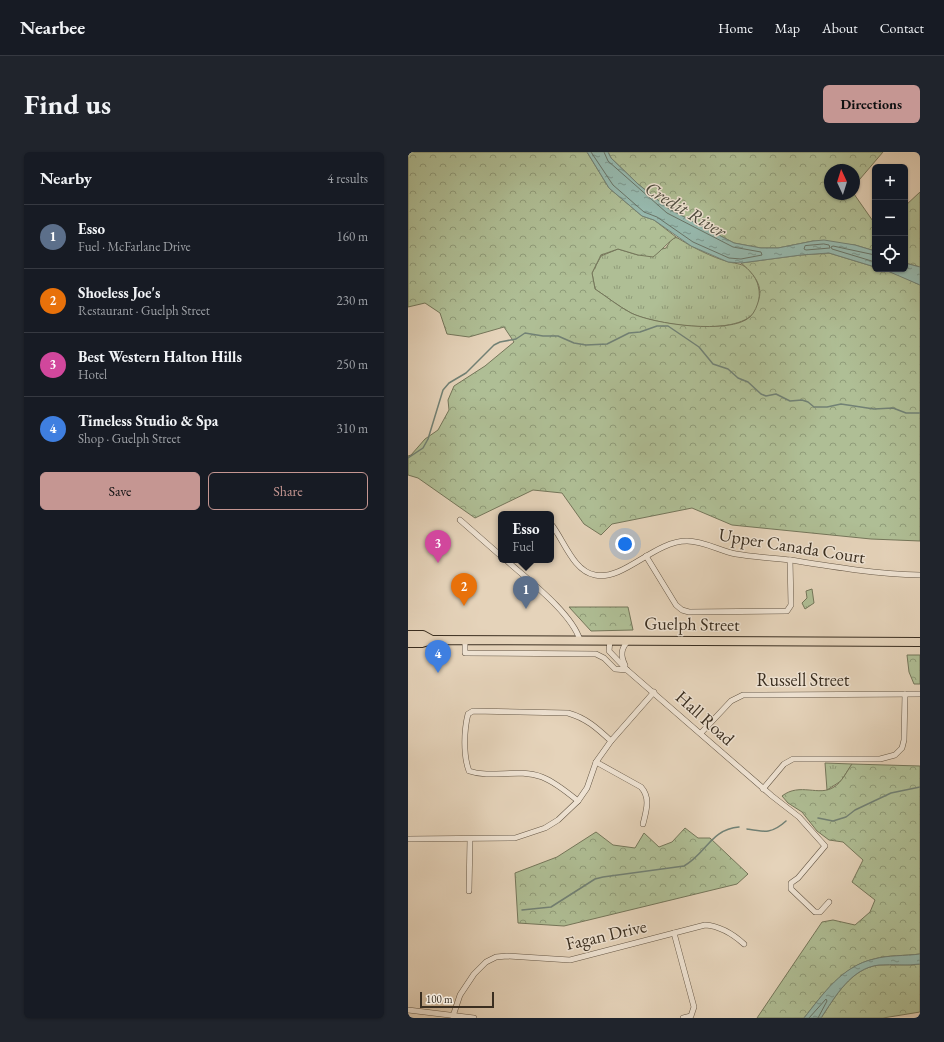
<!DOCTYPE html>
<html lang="en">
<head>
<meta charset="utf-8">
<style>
  :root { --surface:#171b24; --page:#20242c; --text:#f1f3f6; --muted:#9ea1a6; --line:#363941; --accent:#c59692 }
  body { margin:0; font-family:"EB Garamond",serif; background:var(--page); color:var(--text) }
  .controls { position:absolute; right:12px; top:12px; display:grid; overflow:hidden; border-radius:6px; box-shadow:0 1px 3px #0004 }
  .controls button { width:36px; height:36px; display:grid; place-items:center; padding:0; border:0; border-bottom:1px solid var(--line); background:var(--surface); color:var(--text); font:20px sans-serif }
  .compass { position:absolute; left:416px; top:12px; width:36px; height:36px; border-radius:50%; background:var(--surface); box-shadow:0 1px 3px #0004; rotate:356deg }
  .scale { position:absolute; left:12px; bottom:10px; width:74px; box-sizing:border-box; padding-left:4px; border:2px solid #3a2e20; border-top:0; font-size:11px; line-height:14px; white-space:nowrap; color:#3a2e20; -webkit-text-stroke:3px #eee2d2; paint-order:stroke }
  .you { position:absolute; left:217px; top:392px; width:14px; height:14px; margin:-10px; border:3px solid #fff; border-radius:50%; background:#1a73e8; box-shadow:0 0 0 6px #1a73e833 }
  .badge { display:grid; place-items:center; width:26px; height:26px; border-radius:50%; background:var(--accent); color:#fff; font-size:13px; font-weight:700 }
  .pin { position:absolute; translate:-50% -33px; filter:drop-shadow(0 1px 2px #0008) }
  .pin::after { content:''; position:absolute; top:21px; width:14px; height:12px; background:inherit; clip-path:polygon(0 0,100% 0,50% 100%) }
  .popup { position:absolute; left:90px; top:359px; width:56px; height:52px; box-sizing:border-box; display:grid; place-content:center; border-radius:6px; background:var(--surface); filter:drop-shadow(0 1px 3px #0005); font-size:13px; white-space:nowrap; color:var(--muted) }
  .popup b { font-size:15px; color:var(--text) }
  .popup::after { content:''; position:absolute; left:50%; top:100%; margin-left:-8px; border:8px solid transparent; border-top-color:var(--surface) }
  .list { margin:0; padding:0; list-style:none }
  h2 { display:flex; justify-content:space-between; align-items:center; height:52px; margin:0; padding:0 16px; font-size:17px }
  h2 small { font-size:13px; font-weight:400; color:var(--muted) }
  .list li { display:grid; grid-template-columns:26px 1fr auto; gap:12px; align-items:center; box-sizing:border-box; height:64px; padding:0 16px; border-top:1px solid var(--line) }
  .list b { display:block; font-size:15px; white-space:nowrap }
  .list p { margin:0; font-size:13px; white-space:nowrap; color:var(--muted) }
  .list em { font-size:13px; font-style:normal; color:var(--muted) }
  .actions { display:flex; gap:8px; padding:12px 16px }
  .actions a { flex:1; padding:9px 0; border:1px solid var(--accent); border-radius:6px; text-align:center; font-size:14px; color:var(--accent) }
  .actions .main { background:var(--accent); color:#111 }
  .icon { flex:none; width:22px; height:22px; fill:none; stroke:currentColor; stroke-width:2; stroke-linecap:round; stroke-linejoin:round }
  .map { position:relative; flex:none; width:512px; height:866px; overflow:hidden; border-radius:6px }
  header { display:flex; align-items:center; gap:24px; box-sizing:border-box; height:56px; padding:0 20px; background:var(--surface); border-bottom:1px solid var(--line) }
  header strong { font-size:19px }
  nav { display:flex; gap:22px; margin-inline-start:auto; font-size:14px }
  .intro { display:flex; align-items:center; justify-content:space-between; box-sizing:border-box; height:96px; padding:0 24px }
  h1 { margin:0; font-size:28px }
  .button { padding:10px 18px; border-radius:6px; background:var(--accent); color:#111; font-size:14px; font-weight:700 }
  main { display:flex; gap:24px; padding:0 24px }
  aside { flex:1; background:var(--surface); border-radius:6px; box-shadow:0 1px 3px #0004 }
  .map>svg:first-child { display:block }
</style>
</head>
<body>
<header>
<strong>Nearbee</strong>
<nav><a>Home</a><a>Map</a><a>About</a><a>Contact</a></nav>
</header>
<div class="intro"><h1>Find us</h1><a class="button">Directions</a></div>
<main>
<aside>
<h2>Nearby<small>4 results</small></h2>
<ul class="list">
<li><span class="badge" style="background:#5c6f8a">1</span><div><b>Esso</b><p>Fuel · McFarlane Drive</p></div><em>160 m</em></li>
<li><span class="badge" style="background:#e8710a">2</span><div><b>Shoeless Joe's</b><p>Restaurant · Guelph Street</p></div><em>230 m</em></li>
<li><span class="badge" style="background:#d1479c">3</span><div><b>Best Western Halton Hills</b><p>Hotel</p></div><em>250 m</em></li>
<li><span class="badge" style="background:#3f7fe0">4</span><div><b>Timeless Studio &amp; Spa</b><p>Shop · Guelph Street</p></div><em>310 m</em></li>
</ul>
<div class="actions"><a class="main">Save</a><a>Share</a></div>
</aside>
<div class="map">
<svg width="512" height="866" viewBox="0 0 512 866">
  <defs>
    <pattern id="grass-tufts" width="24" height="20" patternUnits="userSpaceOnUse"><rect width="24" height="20" fill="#afbe95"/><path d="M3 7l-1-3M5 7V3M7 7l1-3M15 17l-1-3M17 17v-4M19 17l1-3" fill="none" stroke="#8f9b79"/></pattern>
    <pattern id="forest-crowns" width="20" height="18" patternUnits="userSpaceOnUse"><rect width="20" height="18" fill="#afbe95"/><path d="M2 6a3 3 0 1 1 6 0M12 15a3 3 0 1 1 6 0" fill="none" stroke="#8f9b79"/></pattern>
    <pattern id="water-ripples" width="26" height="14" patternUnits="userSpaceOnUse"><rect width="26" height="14" fill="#96b8ad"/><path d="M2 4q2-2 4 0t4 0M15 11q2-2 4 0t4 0" fill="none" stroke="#7b968c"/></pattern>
  </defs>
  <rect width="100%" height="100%" fill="#e5d3ba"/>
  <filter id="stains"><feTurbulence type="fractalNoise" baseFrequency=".005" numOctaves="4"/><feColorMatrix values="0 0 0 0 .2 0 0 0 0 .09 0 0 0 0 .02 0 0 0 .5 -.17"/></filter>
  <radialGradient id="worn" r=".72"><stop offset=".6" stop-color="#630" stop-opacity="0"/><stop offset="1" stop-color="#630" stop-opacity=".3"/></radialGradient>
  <g fill="url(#grass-tufts)" stroke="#74765a">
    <path d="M268,85C284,95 303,105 321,110C329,112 335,111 342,119C351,129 353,140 350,153C341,188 247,173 223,161C210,154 199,145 187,137L184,121L193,104L210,97L230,103L258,96L263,88Z"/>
    <path d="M404,437L406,451L397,457L394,451L399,446L398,439Z"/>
    <path d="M417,611L444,612L433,629L419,638Z"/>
  </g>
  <g fill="url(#forest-crowns)" stroke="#74765a">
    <path d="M0,0H179L201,36L234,64L246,68L268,85C261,89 253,99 245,105L230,103L210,97L193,103L184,121L187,137C199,145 210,154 223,161C245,172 322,183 342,165C347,160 349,154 351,147C355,132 344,120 333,111L393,103L421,101L467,115V117L486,120L512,133V389L463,387L324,373L284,356L204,372L193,383L176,372L154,341L125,338L67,366L10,326L0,323V304L3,303L17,287L30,278L41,258L40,248L46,234L77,214L106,190L96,175L61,185L39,182L32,161L17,151L0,155Z"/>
    <path d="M200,0H475L446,34V18H422V42H446L467,72V99L447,93L405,89L370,96H353L326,91L261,57L230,32L203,6Z"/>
    <path d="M512,40V115L497,111V54Z"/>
    <path d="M161,455H220L225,478L183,479Z"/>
    <path d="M499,503H512V532H506L501,520Z"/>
    <path d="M444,612L512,614V802C497,804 480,803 466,807C435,814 415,842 396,866H349L414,770L425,768L447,773L462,760L467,748L444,730L455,708L435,690L421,688L409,679L394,660L380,651L374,644C392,630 411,645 426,635C434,630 439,619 444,612Z"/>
    <path d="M277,676L290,686H302L340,722L329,732L156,774L110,771L107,721L149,705L188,680L205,693L227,696L236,681L251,695L264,690Z"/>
    <path d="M512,812V860L475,866H413C427,845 443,816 471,813C485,812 499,814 512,812Z"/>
  </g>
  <g fill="url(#water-ripples)" stroke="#718175">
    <path d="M179,0H200L203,6L230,32L261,57L326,91L353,96H370L405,89L416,88L447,93L467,99V115L421,101L393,103L333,111L320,110L283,94L246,68L234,64L201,36Z"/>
    <path d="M497,111L512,115V133L475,117H497Z"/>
    <path d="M512,802V812C499,814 485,812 471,813C443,816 427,845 413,866H396C415,842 434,814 466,807C480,803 497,804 512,802Z"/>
  </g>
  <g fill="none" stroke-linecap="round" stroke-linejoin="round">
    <g stroke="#687366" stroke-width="1">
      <path d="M183,0L205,33L236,60L249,65L285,90L321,106L333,107L354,103L353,100L325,95L259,61L200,9L196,0"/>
      <path d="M416,92L421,93L422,96L398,98L396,97L397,94Z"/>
      <path d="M467,103L425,94L423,95L424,97L467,110"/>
      <path d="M401,866L418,847L419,849L410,866"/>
    </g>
    <g stroke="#718175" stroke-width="1.5">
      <path d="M0,306L15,296L20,287L35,238L41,231L58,221L86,193L92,190L108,187L117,181L135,184H150L166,191L178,193L199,192L221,181L232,180L249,174H260L291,195L305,212L320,217L330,226L340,230L353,242L358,244L368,242L382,249L394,248L400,250L406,255H419L433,252L466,257L485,256L498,261H512"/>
      <path d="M410,666L425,669L438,665L447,658L483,641L512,635"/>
      <path d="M339,677C356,680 364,682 378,669"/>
      <path d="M114,758L143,755L187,727L195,725L276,714C298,702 303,677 331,675"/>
    </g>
    <g stroke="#655746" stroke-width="6">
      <g id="minor">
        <path d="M52,368L93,404"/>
        <path d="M143,372C156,388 165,419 187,423C216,429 246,389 279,389C296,389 312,399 328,402C346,405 365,406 383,408C426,415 468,422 512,423"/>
        <path d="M238,404L268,453L274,458L281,460L379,459L383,453L382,408"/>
        <path d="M98,408C120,428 163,460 172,488"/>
        <path d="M57,488V501L188,502L196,506L207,517L219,518"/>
        <path d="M202,488L201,499L219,518L364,644L391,665L417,694L390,726L383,731V737L407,760H412L421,750"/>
        <path d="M217,513C212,503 213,496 221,488"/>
        <path d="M293,581L323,549L335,543L512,542"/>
        <path d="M188,610L233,635C243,646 238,659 235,672"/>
        <path d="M355,637L376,612L385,607H472L487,603L494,596L496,588L497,542"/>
        <path d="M170,649C159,640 147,630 134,625C110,616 84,627 61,619C55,603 56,578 60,562L65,559L160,561C178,566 189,576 203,589"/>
        <path d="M0,687L107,686L137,676L150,668L170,649L179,636L188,610L203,589L246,540"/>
        <path d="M61,739L62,687"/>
        <path d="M266,781L286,855L283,864L275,866"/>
        <path d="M0,858L66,866"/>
        <path d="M45,864L52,843L66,822L78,810L88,805L99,804L162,808L297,773C312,774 325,782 336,792"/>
      </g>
    </g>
    <g stroke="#3a2e20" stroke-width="10">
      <g id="primary">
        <path d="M0,483H15L24,488"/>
        <path d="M0,491H14L24,488L512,490"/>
      </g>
    </g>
    <use href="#minor" stroke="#eee2d2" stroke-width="5"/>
    <use href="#primary" stroke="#e5d3ba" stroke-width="8"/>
  </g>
  <g text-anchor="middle" stroke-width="3" stroke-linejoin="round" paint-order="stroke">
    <g font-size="18" fill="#3a2e20" stroke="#eee2d2">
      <text transform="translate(384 394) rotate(9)" y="6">Upper Canada Court</text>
      <text transform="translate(284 472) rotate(1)" y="6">Guelph Street</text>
      <text x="395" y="534">Russell Street</text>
      <text transform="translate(297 566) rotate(42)" y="6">Hall Road</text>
      <text transform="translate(198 783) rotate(-13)" y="6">Fagan Drive</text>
    </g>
    <g font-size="19" font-style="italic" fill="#4c4a3c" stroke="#eee2d2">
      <text transform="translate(278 57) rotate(31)" y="7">Credit River</text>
    </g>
  </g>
  <rect width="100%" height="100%" filter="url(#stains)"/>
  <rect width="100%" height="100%" fill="url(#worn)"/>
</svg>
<div class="controls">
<button>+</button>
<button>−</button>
<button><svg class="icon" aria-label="locate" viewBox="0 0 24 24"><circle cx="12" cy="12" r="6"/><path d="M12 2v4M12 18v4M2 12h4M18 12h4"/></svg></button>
</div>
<svg class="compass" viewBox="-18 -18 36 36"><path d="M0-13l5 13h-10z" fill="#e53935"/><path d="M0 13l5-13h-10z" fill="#9ea1a6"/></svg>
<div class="scale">100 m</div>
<div class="you"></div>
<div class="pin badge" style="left:118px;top:457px;background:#5c6f8a">1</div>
<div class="popup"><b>Esso</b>Fuel</div>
<div class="pin badge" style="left:56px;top:454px;background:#e8710a">2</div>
<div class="pin badge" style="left:30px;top:411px;background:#d1479c">3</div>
<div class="pin badge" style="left:30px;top:521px;background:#3f7fe0">4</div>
</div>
</main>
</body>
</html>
